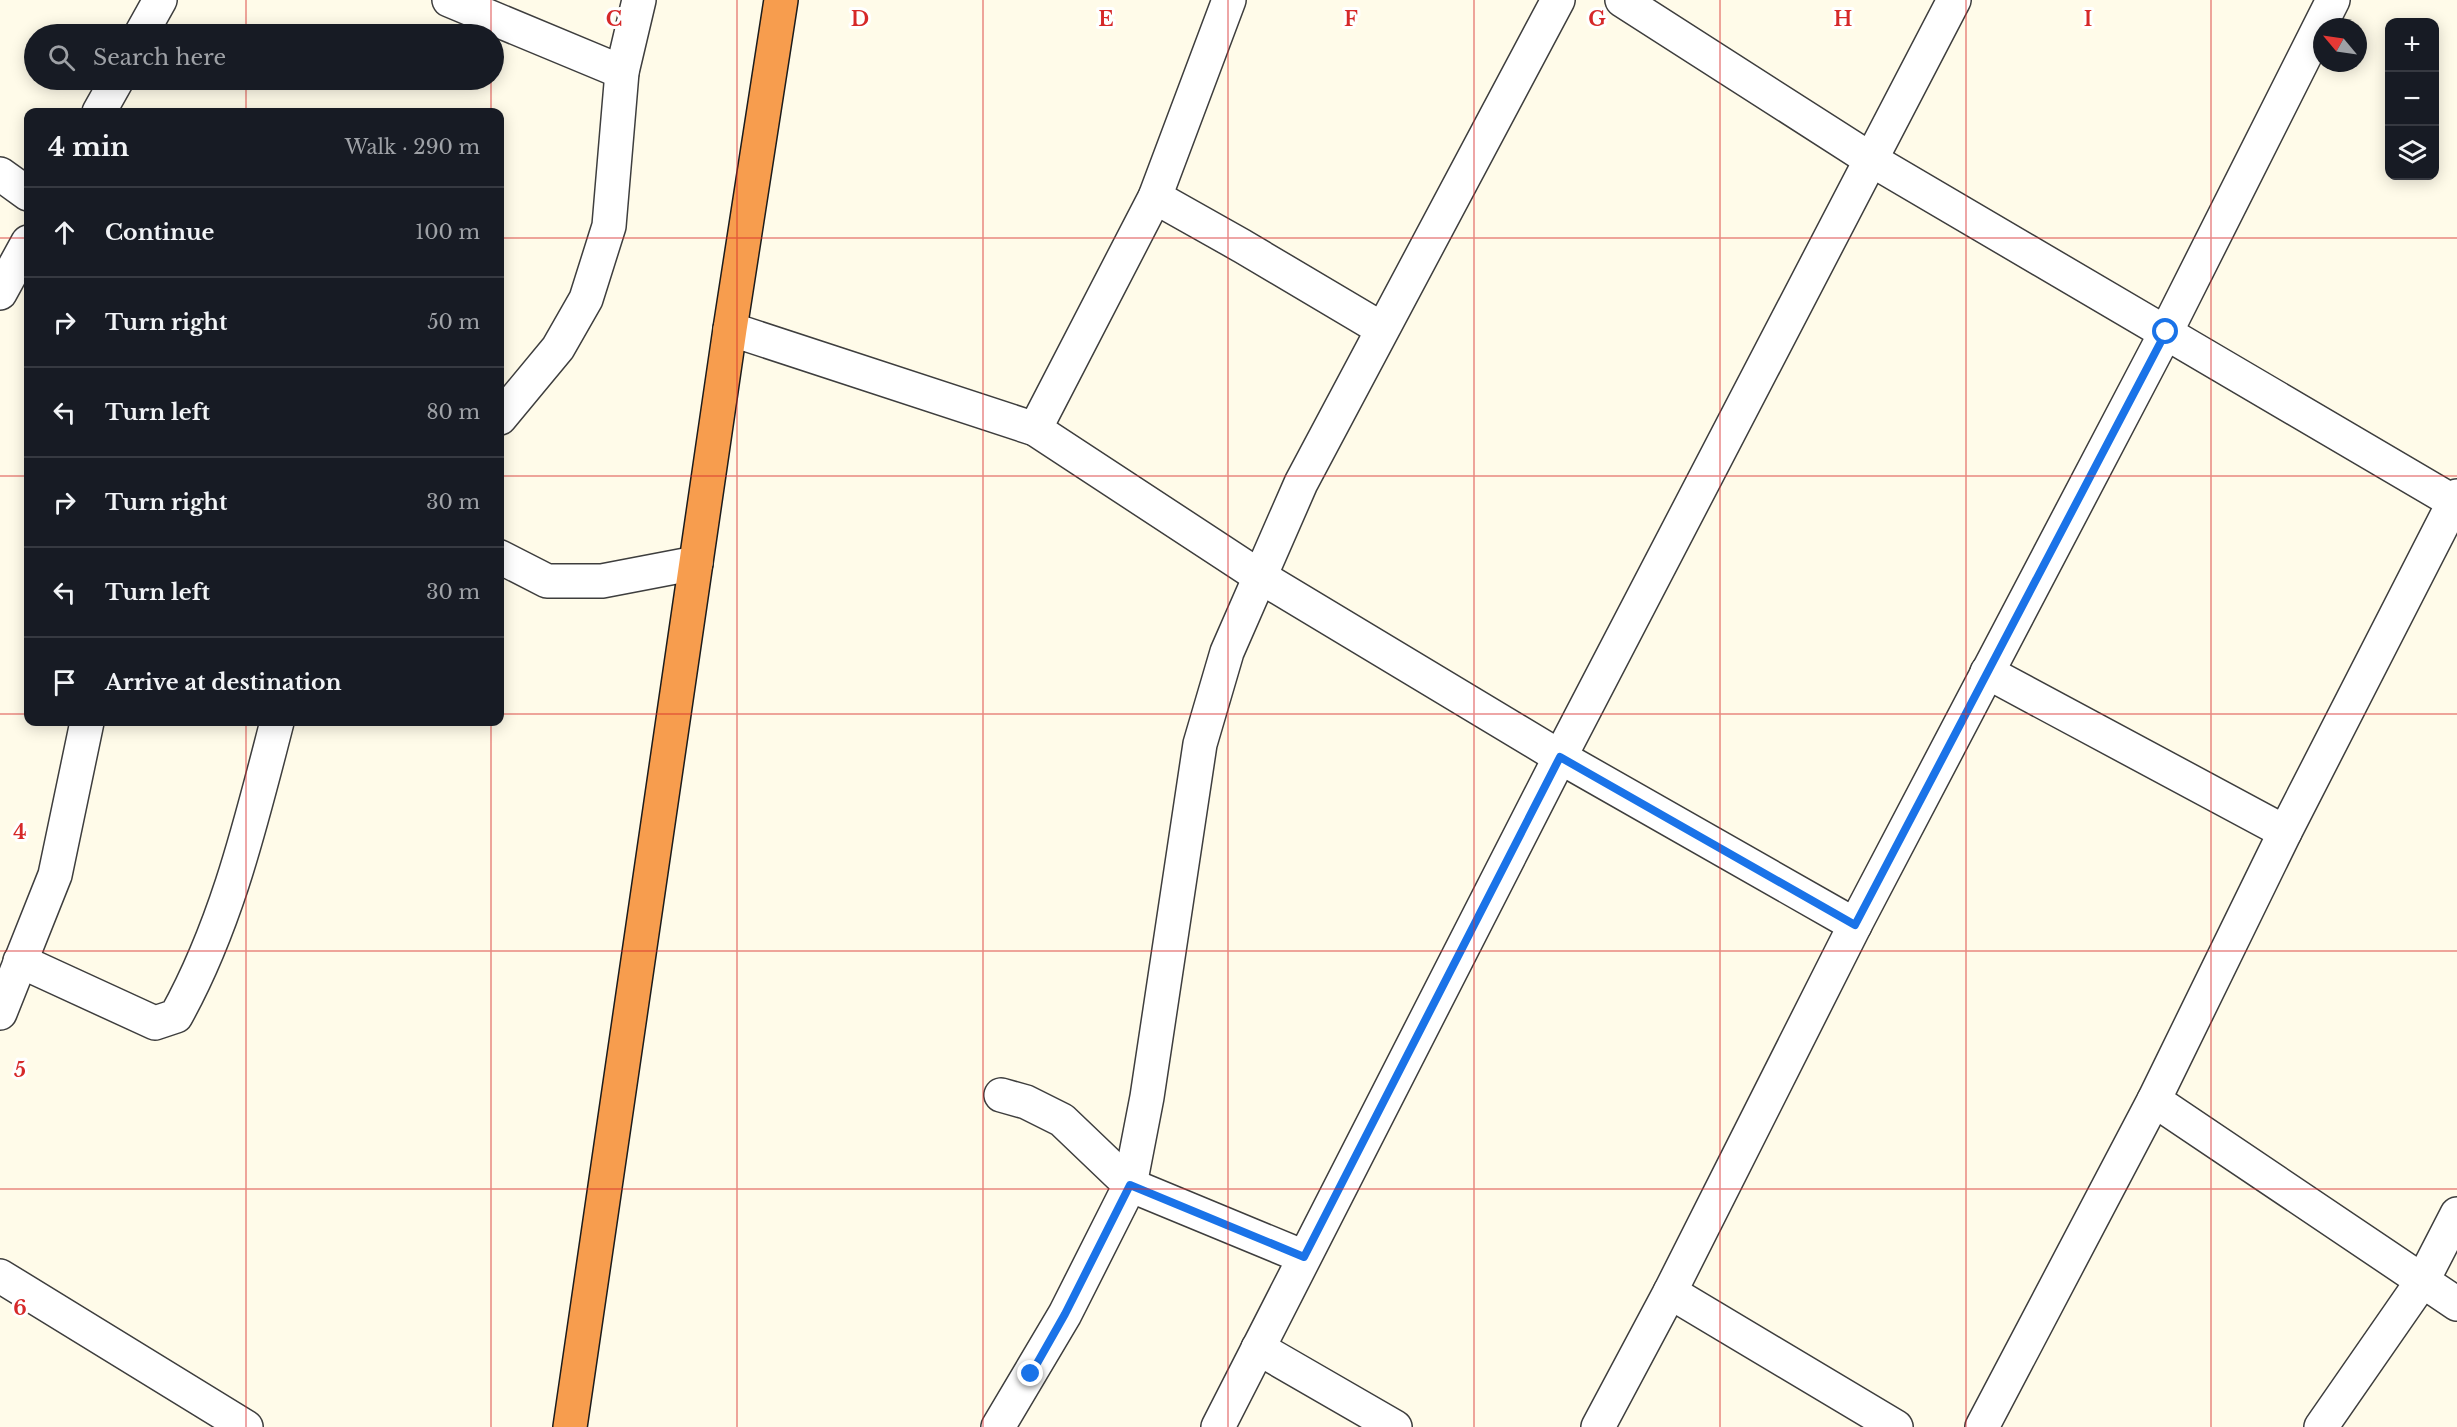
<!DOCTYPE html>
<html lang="en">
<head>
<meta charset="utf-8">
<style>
  :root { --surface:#171b24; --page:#20242c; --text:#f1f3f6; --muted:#9ea1a6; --line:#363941 }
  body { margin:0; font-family:"Libre Baskerville",serif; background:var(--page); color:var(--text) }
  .controls { position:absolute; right:18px; top:18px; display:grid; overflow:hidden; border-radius:12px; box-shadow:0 3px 15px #0003 }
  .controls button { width:54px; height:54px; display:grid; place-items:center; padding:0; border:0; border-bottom:2px solid var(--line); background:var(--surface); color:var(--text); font:30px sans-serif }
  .compass { position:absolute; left:2313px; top:18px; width:54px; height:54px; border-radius:50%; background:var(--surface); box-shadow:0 3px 15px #0003; rotate:299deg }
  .stop { position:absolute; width:18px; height:18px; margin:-14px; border:4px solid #1a73e8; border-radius:50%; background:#fff }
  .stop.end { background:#1a73e8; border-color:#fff; box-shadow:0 2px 6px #0008 }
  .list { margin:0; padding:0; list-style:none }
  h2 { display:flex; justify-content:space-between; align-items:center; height:78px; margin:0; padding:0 24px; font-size:26px }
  h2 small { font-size:20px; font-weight:400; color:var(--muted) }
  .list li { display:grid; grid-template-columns:39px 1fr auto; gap:18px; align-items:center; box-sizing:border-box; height:90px; padding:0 24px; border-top:2px solid var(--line) }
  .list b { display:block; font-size:22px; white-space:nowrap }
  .list em { font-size:20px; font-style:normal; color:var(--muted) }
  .icon { flex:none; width:33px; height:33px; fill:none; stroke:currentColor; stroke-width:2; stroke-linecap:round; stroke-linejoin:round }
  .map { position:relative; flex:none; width:2457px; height:1427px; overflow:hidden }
  .search { position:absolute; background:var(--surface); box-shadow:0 3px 15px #0003; left:24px; top:24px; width:480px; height:66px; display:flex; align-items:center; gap:15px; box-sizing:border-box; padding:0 21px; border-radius:33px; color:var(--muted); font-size:22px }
  .panel { position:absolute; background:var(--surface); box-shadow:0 3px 15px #0003; left:24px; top:108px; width:480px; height:618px; border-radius:12px }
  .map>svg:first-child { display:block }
</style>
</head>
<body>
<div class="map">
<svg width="2457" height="1427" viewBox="0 0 2457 1427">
  <rect width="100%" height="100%" fill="#fffbe9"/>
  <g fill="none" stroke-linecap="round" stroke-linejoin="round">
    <g stroke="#3e3e3e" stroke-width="36">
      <g id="minor">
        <path d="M449,0L622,72"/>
        <path d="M1622,0L1870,159L2454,502"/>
        <path d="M141,34L160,0"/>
        <path d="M99,112L117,80"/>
        <path d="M0,174L28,194"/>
        <path d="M1155,197L1242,246L1382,329"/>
        <path d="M0,293L28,242"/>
        <path d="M730,329L1035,429L1259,576L1560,757L1855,925"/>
        <path d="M500,418L558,348L586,299L609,226L622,72L639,0"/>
        <path d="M1035,429L1155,197L1229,0"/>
        <path d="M500,557L547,581H602L696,563"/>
        <path d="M1987,672L2285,832"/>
        <path d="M20,961L155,1023L176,1016C227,924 251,822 277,722"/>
        <path d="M0,1013L55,875L87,722"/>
        <path d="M1001,1095L1026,1102L1062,1120L1130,1185L1304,1257"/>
        <path d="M2154,1100L2457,1304"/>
        <path d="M0,1276L246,1427"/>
        <path d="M1670,1292L1896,1427"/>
        <path d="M1258,1348L1395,1427"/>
        <path d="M998,1427L1065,1314L1130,1185L1147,1097L1200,744L1227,652L1301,483L1558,0"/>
        <path d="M1218,1427L1560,757L1954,0"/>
        <path d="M1598,1427L1670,1292L1855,925L2166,332L2333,0"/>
        <path d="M1982,1427L2154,1100L2285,832L2457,496"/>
        <path d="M2321,1427L2423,1280L2457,1214"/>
      </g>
    </g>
    <g stroke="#1c1c1c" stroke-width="36">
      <path id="highway" d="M570,1427L730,329L781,0"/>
    </g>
    <use href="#minor" stroke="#fff" stroke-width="33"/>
    <use href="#highway" stroke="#f79d4e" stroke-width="33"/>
  </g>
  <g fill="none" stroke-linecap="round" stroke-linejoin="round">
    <path stroke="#1a73e8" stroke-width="8" d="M1031,1374L1065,1314L1130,1185L1304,1257L1560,757L1855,925L2166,332"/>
  </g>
  <path fill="none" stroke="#d62828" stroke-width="1.5" stroke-opacity="0.55" d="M246,0V34M491,0V34M737,0V1427M983,0V1427M1228,0V1427M1474,0V1427M1720,0V1427M1966,0V1427M2211,0V1427M246,80V112M491,80V112M0,238H28M500,238H2457M0,476H28M500,476H2457M0,714H28M500,714H2457M246,722V1427M491,722V1427M0,951H2457M0,1189H2457"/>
  <g font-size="20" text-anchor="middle" font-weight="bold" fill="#d62828" stroke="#fff" stroke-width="6" stroke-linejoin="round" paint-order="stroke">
    <text x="614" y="26">C</text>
    <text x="860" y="26">D</text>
    <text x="1106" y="26">E</text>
    <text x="1351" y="26">F</text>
    <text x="1597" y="26">G</text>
    <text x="1843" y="26">H</text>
    <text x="2088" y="26">I</text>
    <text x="20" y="839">4</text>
    <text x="20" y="1077">5</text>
    <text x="20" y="1315">6</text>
  </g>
</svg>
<div class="controls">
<button>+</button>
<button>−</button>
<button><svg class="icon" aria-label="layers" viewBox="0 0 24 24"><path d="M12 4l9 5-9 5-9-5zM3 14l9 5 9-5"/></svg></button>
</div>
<svg class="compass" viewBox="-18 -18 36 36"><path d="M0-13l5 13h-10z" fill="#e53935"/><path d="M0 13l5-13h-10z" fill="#9ea1a6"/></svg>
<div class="stop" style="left:2166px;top:332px"></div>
<div class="stop end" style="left:1031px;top:1374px"></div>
<div class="search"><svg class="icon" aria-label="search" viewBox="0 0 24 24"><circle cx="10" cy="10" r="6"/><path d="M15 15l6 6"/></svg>Search here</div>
<section class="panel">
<h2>4 min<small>Walk · 290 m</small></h2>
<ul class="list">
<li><svg class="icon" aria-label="ahead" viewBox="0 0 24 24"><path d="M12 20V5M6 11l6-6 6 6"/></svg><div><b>Continue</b></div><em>100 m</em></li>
<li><svg class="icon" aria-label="right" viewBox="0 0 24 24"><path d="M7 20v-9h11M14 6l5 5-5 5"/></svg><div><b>Turn right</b></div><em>50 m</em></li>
<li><svg class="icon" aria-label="left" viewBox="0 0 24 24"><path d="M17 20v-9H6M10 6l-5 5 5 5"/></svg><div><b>Turn left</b></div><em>80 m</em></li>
<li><svg class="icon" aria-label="right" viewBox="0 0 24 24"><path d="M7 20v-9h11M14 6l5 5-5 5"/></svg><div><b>Turn right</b></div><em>30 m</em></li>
<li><svg class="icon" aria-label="left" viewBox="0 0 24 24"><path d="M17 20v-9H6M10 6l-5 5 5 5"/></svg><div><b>Turn left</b></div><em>30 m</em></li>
<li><svg class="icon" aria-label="arrive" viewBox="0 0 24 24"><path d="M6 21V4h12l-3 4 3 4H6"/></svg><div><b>Arrive at destination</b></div></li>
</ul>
</section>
</div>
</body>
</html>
